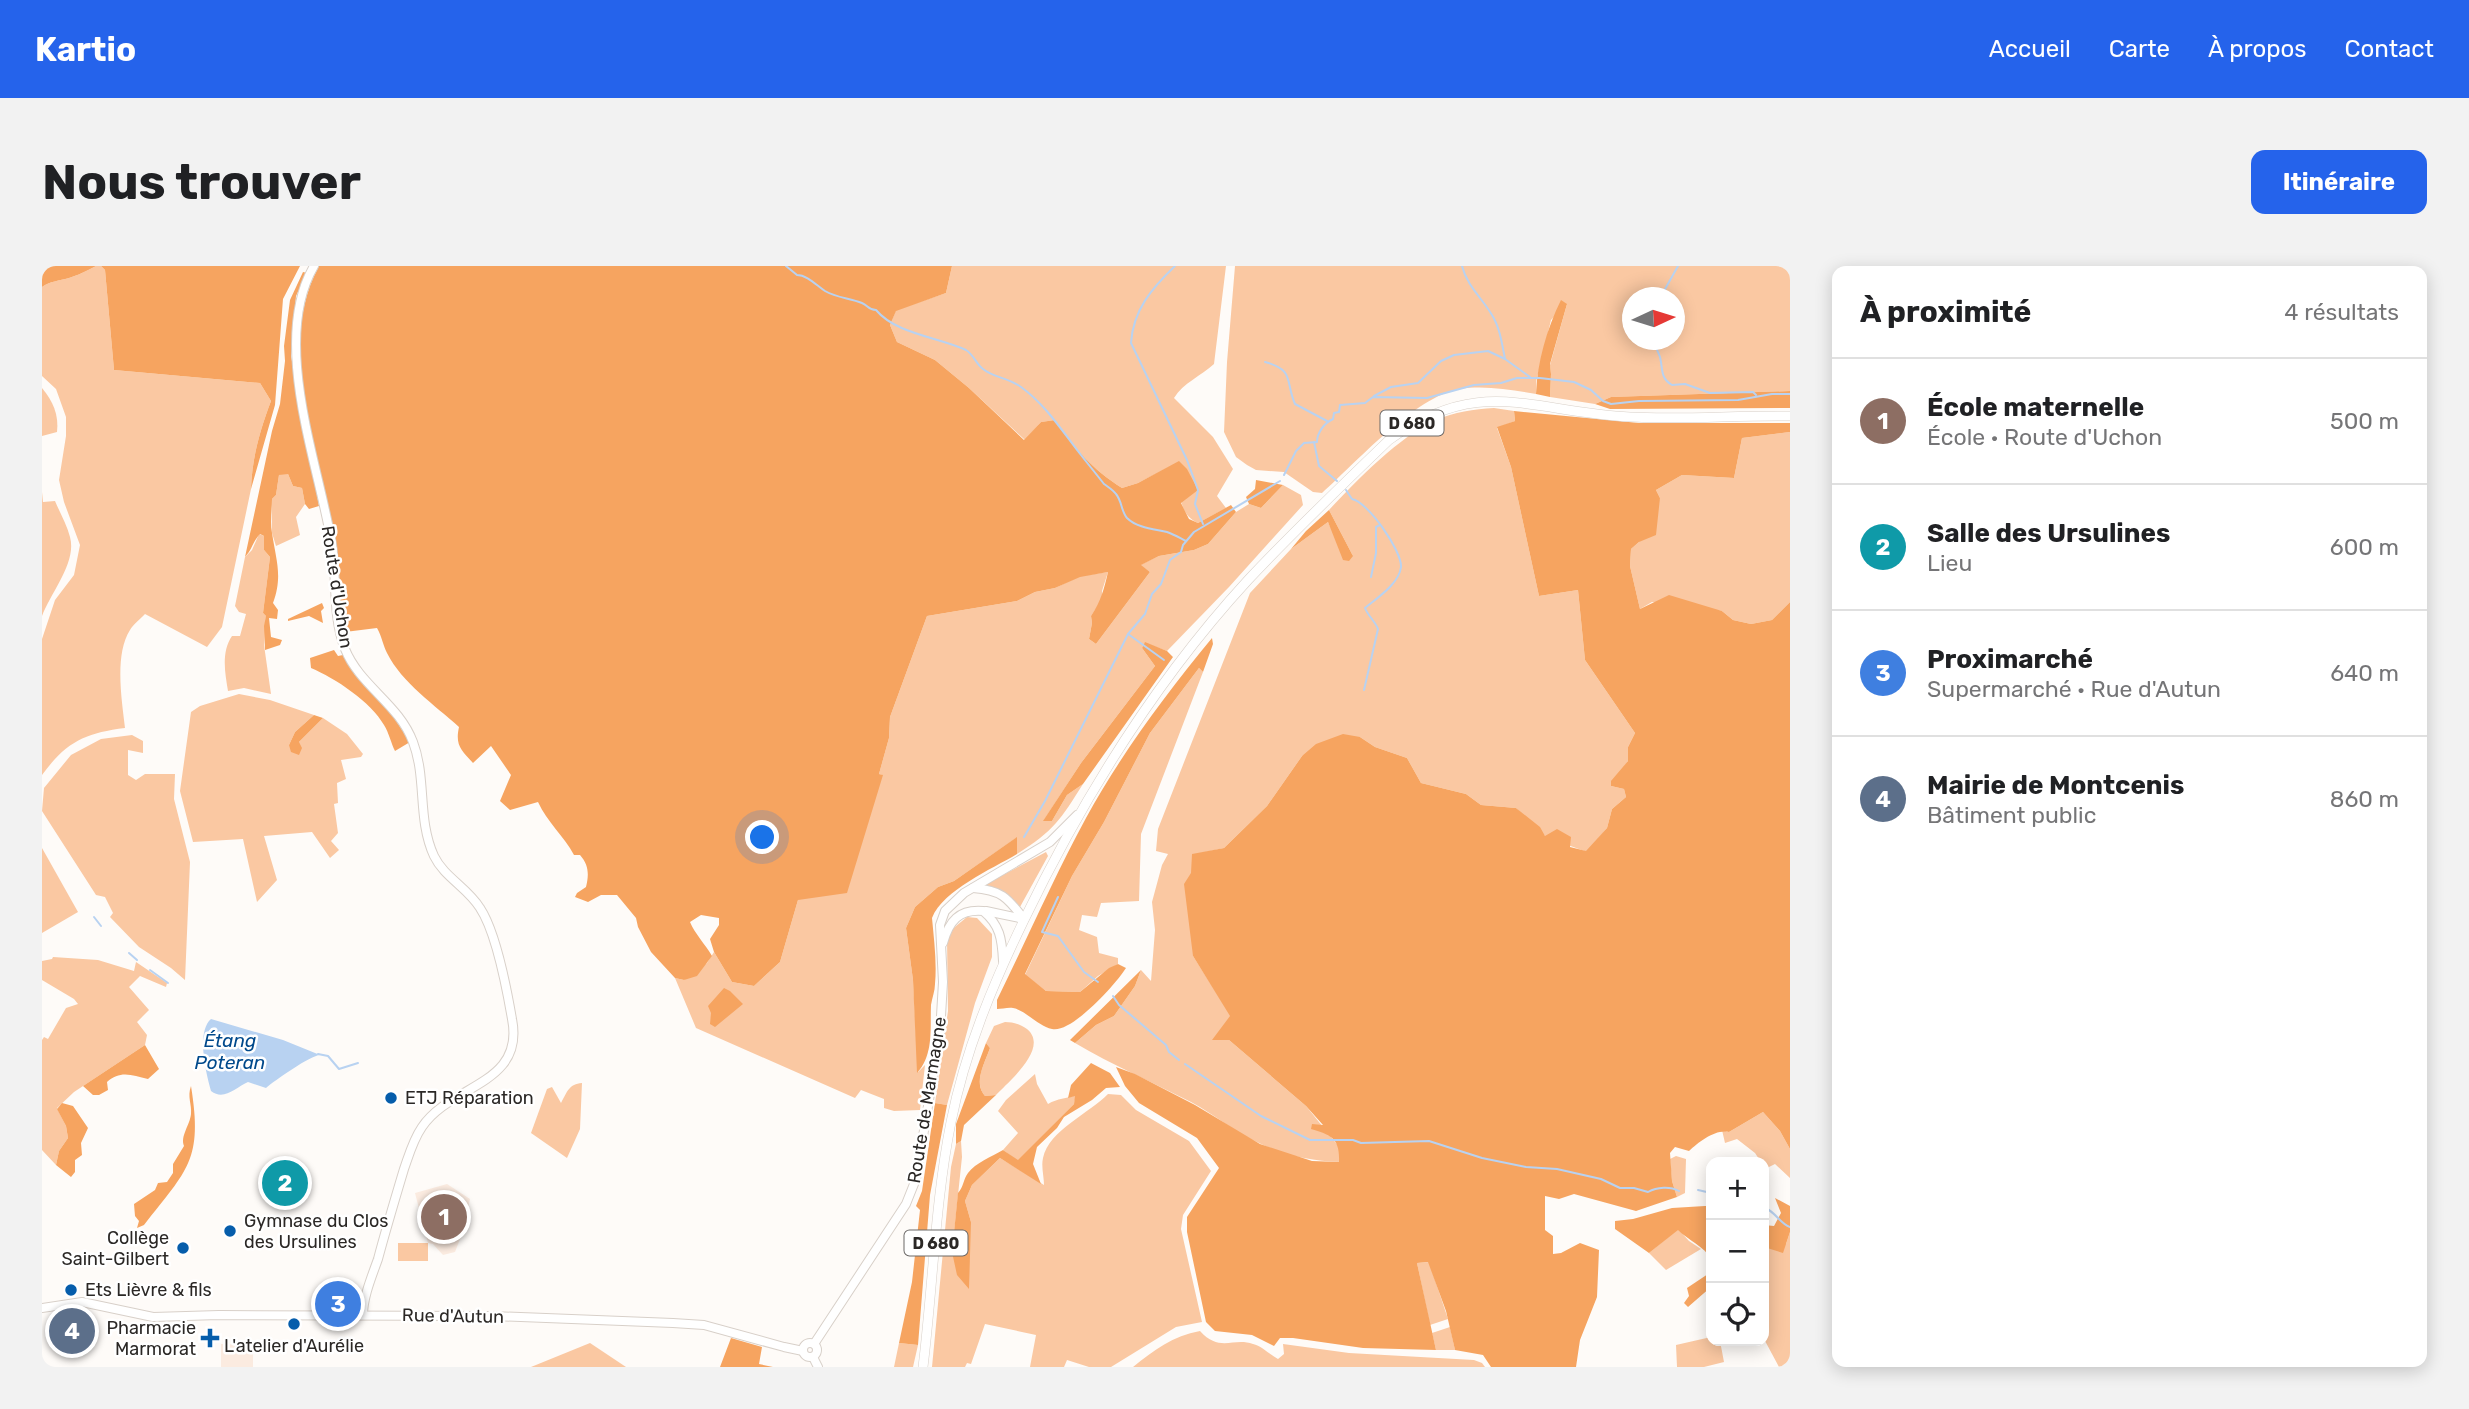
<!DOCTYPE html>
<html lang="fr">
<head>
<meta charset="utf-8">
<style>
  :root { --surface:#fff; --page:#f2f2f2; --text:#202124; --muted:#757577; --line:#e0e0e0; --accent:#2563eb }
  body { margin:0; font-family:Rubik,sans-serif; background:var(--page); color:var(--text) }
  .controls { position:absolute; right:21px; bottom:21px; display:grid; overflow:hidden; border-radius:14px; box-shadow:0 4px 18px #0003 }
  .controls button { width:63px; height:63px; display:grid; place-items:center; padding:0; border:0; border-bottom:2px solid var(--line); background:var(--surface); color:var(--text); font:35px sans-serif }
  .compass { position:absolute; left:1580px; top:21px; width:63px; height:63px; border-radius:50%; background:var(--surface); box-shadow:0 4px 18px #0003; rotate:86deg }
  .you { position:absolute; left:721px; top:572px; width:24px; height:24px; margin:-18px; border:5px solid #fff; border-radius:50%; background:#1a73e8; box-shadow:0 0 0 10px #1a73e833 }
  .badge { display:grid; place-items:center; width:46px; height:46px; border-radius:50%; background:var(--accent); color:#fff; font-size:23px; font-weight:700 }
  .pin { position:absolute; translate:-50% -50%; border:4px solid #fff; box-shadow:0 2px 7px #0006 }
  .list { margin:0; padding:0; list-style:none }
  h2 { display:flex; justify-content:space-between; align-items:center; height:91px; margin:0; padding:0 28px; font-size:30px }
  h2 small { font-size:23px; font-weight:400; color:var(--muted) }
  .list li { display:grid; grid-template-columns:46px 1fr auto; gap:21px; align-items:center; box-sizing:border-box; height:126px; padding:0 28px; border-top:2px solid var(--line) }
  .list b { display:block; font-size:26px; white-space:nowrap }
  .list p { margin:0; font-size:23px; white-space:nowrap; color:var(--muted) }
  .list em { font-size:23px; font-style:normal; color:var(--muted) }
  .icon { flex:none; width:38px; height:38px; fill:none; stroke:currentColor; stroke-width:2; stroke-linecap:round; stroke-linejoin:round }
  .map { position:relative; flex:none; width:1748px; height:1101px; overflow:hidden; border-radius:14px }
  header { display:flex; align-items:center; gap:42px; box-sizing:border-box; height:98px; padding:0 35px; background:var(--accent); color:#fff }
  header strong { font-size:33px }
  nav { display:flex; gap:38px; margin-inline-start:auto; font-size:24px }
  .intro { display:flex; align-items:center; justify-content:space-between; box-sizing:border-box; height:168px; padding:0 42px }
  h1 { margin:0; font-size:49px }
  .button { padding:18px 32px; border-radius:14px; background:var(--accent); color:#fff; font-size:24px; font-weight:700 }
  main { display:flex; gap:42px; padding:0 42px }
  aside { flex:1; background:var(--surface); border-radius:14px; box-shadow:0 4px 18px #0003 }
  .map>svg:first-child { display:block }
</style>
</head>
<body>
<header>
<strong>Kartio</strong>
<nav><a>Accueil</a><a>Carte</a><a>À propos</a><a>Contact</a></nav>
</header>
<div class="intro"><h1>Nous trouver</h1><a class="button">Itinéraire</a></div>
<main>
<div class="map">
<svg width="1748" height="1101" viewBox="0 0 1748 1101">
  <rect width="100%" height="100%" fill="#fefbf8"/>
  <g fill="#fbebe0">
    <path d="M405,918L428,933L420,968L413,986L401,989L391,978L386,977L373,927Z"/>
    <path d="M179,1078L211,1079V1101H179Z"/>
  </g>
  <g fill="#fac8a2" fill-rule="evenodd">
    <path d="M54,0H59L63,4L72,104L218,117L229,135C218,164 210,192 209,223L180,361L165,381L103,348C98,353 91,359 88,364C72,389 80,435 83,462C43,467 24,476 0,509V373L13,334L32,309L38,279L22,236L17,214L24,170V151L14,123L0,110V21C8,15 17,15 27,12C34,10 47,4 54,0Z"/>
    <path d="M910,0H1184L1172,98C1159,110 1141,117 1132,132L1171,171L1191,203L1175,230L1184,242L1156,257C1133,247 1138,217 1137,196L1096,217L1080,222C1050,203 1033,183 1013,154L999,156L983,174L927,122L893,94L855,76L848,59L854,44L904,27Z"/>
    <path d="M1193,0H1748V125L1569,131L1553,138L1508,131L1509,108L1508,99L1525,38L1509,54L1494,116V128C1470,124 1442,119 1418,123C1373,130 1314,197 1280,227L1271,226L1242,206L1214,204L1205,199L1194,191L1182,166L1185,96ZM1590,32H1632V74H1590Z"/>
    <path d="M0,122C11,135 17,149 15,166L0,170Z"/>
    <path d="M1452,142L1472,145L1473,155L1455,162L1469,201L1497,330L1536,324L1543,394L1593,467L1586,481V495L1569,520L1582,523L1584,531L1570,543L1565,562L1545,586L1504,571L1474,542L1439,539L1424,528L1379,517L1365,492L1333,481L1318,471L1260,490L1225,540L1182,582L1150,589L1151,690L1189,750L1187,774L1264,840L1298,882V896C1270,895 1244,890 1219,878C1194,867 1173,849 1149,836C1110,816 1070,799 1033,777L1054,759L1072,750L1093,720L1099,704L1109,715L1113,664L1110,636L1120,599L1126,588L1114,585L1116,563L1208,327L1249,283L1286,256L1294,273L1311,290L1287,244C1315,214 1358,170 1394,154C1412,146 1432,143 1452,142Z"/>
    <path d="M1748,166V336L1730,354L1709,358L1691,354L1680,345L1610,336L1598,343L1588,300L1589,283L1597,276L1618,232L1614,224L1640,209L1692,212L1700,172Z"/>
    <path d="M240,207L246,208L251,220L260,222L263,238L254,251L258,269L234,280L230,267V233L234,229L237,209Z"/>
    <path d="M1241,219L1259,229L1261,239L1187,321L1125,385L1103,377L1100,382L1113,400L1039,497L1002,554L1010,555L1025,529L1041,518C1019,553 1012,565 975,588L974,572L912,615L896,621L873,641L864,662L871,714L876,806L883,799L878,844L852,845L842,842V833L819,824L813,832L654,762L633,712L642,714L665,697L672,686L690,716L712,720L738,696L756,634L840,509L837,508L847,472L848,451L885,350L975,335L993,326L1013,322L1038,310L1066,306L1060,325V334L1049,350L1050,357L1047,373L1054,378L1108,306L1098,299L1117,290L1152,284L1166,278L1194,246L1207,238L1219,242Z"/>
    <path d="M0,226L1,236L13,235C18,247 25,259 28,271C35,296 9,326 0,350Z"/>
    <path d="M217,268L222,270V284L228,291L221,347L224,350L222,379L229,428L202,422L186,425C183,407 179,386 190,370H198L204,348L197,346L193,340L203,291L210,284Z"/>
    <path d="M1157,402L1161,406L1099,568L1097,635L1059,637L1055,651L1040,649L1037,664L1055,671L1057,687L1076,692V698L1056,710L1038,726L1004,725L983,709L1030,610L1062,556L1108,467Z"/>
    <path d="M197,428L228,434L272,449L253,466L247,479L257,476L281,452L305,468L321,488L319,491L299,494L304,513L295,517L296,537L292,538L296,567L289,575L297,584L288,592L270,566L222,570L235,614L215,636L201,573L151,576L138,525L149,446L158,440Z"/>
    <path d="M90,469L101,475V487L86,484V509L94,514L103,508H133L132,533L148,596L143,714L129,702L97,681L68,651L71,647L63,631L54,629L0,545L2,522L29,489L59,473Z"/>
    <path d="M0,582L36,646L0,667Z"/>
    <path d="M1004,586L1006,590L978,641C967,628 959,622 942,619Z"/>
    <path d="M925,651L935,652L950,668V691L933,737L905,839L893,837L906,745L905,673L908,665Z"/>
    <path d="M11,691L56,694L92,705L94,696L125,717L124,721L98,710L87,721L107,744L95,756L105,769L103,779L32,826L15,842L24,860L26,872L17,885L14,899L0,884V774L2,771L6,773L24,742L36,738L32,733L0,714V695L10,693Z"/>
    <path d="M963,756C971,756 978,758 985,763C1008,782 966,816 954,829L943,830C931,816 943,797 948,782L944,777L952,760Z"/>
    <path d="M993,808L995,818L1006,838C1016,832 1024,833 1034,829L1032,838L976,895L961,884L976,867L956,845L964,834Z"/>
    <path d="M540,817L538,863L525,892L489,867L505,823L510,821L519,837C525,826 527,818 540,817Z"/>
    <path d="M1066,828L1079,829L1094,844L1147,875L1169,905L1141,949L1139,963L1160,1056L1134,1061L1069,1101H1047L1025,1094L1022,1101H988L994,1069L943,1058L929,1098L925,1097L923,1101H890L909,901L914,878L919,875L920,891L910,986L929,956L923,935L930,919L958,892L1002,919C1002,911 999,900 1001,892C1007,864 1048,847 1066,828Z"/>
    <path d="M1721,846L1738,865L1748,883V912L1733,898L1723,903L1722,896H1719L1713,887L1695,873L1683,877L1680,864L1687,866Z"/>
    <path d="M1634,890L1644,893L1643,927L1635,931L1630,915L1628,893Z"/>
    <path d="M1636,963L1647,975L1659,983L1624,1004L1607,987Z"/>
    <path d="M1748,966V1101H1737L1722,1073V981L1744,978Z"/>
    <rect x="356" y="977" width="30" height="18"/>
    <path d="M1387,996L1406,1053L1388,1059L1375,997Z"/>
    <path d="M1408,1061L1413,1084H1394L1390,1067Z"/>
    <path d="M1158,1065C1178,1087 1191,1071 1211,1078C1220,1080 1228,1089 1236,1093L1242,1088L1241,1078L1307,1087L1432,1094L1440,1097L1443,1101H1091C1112,1084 1131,1070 1158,1065Z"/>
    <path d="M1669,1071V1075H1678L1682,1096L1662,1101H1635L1634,1079Z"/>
    <path d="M548,1077L584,1101H489Z"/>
    <path d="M857,1077L876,1079L871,1101H852Z"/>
  </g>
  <g fill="#f6a460">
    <path d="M0,0H54C47,4 34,10 27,12C17,15 8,15 0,21Z"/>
    <path d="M59,0H258L241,33L233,139L209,223C210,192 218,164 229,135L218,117L72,104L63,4Z"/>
    <path d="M277,0H910L904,27L854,45L848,59L855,76L893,94L927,122L982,174L999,156L1013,154C1033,183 1050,203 1080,222L1096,217L1137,195L1145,203L1156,224L1139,237L1147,253L1156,257L1189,239L1194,246L1166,278L1152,284L1117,290L1099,299L1108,306L1054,378L1047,373L1050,357L1049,350C1059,335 1062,323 1066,306L1038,311L1013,322L993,326L975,335L885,350L848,451L847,472L837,508L841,509L805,627L756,634L738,696L712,720L690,716L672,686L668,673L677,659V652L659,649L648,656C653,668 663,678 670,690L655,710L642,714L633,712L609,686L596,661L594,652L575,629H559L546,636L533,631L535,627L544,621C547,609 547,599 538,589H532C522,570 505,556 496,536L468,544L458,535L469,509L449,480L431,497C419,484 413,479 417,461C393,439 360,417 345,387C341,379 340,371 335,362L303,366C295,339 299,309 294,281C278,196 232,81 277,0Z"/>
    <path d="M261,6L265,7L254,30L249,90L277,240L267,243L263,238L260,222L251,220L246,208L237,209L234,229L230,233C230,244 228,256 230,267C234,294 241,310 231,337L236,344L235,353L227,352L229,371L240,374L238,379L223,384L222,360L224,350L221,347L228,291L222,284V270L218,268C211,275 210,284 203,291L230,165L238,138L243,95L242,80L248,34Z"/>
    <path d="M1519,34L1525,38L1508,98L1509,108L1508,131L1494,128C1495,97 1505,62 1519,34Z"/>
    <path d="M1748,125V142L1568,143L1553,138L1569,131Z"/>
    <path d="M1472,145L1597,157H1748V166L1700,172L1692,212L1640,209L1614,224L1618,232L1614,269L1597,276L1589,283L1588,300L1598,343L1627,329L1680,345L1691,354L1709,358L1730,354L1748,336V883L1738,865L1721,846L1687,866C1673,863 1657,876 1647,885L1633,881L1628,887L1630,915L1635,931L1594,945L1532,928L1517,933L1503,930V964L1511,970V988L1519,987L1538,977L1557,984L1555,1031L1538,1074L1534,1101H1449L1441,1089L1413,1084L1404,1045L1386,996L1375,997L1394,1084L1321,1082L1251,1072H1238L1232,1080L1210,1069L1173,1065L1164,1056L1145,966V951L1177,902L1155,872L1097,837L1083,820L1074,801L1093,808L1153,839L1218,878L1270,895L1297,896C1298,872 1289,869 1269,863L1270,858L1281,859L1264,840L1187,774H1170L1188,750L1151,690L1142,618L1149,607L1150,588L1182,582L1225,540L1260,490L1274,478L1301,468L1318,471L1333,481L1365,492L1379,517L1424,528L1439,539L1474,542L1498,561L1503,570L1515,563L1529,571L1528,581L1544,585L1565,562L1570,543L1584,531L1582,523L1569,520V515L1586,495V481L1593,467L1543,394L1536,324L1497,330L1469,201L1455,161L1473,155Z"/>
    <path d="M1214,214L1241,219L1219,242L1207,238L1204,231L1213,223Z"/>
    <path d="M1287,244L1311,290L1307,295L1301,294L1286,256L1249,283L1264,265Z"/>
    <path d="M280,337L282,342L279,345L281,357L267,350L246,355V353Z"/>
    <path d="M1170,372L1171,378L1161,406L1157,402L1108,467L1062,556L1030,610L983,708L1004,725L1038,726L1067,702L1076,698L1084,702C1074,718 1029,768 1010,763C996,760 983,744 971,742C967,741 959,743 955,743V734C985,673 1012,611 1044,552C1079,488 1124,428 1170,372Z"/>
    <path d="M1103,376L1125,385L1131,391L1041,518L1025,529L1010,555H1001L1039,497L1113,400L1100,382Z"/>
    <path d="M292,384L296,390L301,389L313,409L351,450L368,476L353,485C349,477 347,467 342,459C329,436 293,412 269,402L268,392Z"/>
    <path d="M272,449L281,452L257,476L260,482L257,489L249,486L247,479L253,466Z"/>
    <path d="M975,571V588C950,603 901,624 890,652C892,674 895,697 893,718C893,725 890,732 889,739C888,762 892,789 875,807L871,714L864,662L873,641L896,621L912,615Z"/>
    <path d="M1099,704L1093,720L1072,750L1054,759L1033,777L1028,774Z"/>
    <path d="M682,722L688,725L701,738L673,761L668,758L669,747L666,740Z"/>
    <path d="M944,777L948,782C943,797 931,816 943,830L954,829L922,859L919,875L914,878V858Z"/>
    <path d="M103,779L117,803L106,813C90,809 78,804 65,816L66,824L57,829H51L41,820Z"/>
    <path d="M1049,797L1068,807L1078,821L1064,822L1050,834L1022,851L1015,862L995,881L991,898L999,918L958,892L930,919L923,935L929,956L927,1023L915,1009L910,986L916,927C922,920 921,914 926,907C933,897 951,890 961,884L976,894L1032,838L1033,830L1026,832L1029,819Z"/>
    <path d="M149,820C161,894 146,903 102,959L95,962L97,955L93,950L92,938L113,924L116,917L125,916L131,907V898L142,880C138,870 148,859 149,848C150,838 145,831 149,820Z"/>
    <path d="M20,837L31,840L46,862L39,877L40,889L33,894V906L29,911L14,899L17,885L26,872L24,860L15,843Z"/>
    <path d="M893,837L905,839L888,929L876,1079L857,1077L870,1016L878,944L874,940L880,925Z"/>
    <path d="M1733,932L1748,940V966L1741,987L1722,981V959L1732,960L1739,947Z"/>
    <path d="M1663,940H1669V993C1663,981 1646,974 1636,964L1607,987L1573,963V955L1591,953L1630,942Z"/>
    <path d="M1669,1006V1021L1646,1041L1642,1037L1647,1030L1645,1022Z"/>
    <path d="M689,1072L720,1081L717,1098L731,1101H678Z"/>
  </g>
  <path fill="#b8d2f1" d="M169,753L241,774L278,789C269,789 232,815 224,822L206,816C193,822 182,835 169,825C164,807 154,766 169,753Z"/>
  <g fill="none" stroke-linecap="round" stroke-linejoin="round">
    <g stroke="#b8d2f1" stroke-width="2">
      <path d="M744,0L755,9C765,9 774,19 783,25C795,32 808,32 820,37C827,40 826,44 834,44C854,68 896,71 924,84C932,89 934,98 941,103C952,112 965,111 979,121C1004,139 1020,165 1039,189C1046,198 1055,209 1062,218C1066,221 1071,224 1074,228C1080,235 1079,245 1085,252C1095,262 1112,263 1125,266C1131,268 1138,272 1144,275"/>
      <path d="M1133,0C1110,22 1091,44 1089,77L1145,194L1156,224L1153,238L1161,258"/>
      <path d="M1420,0C1425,20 1440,32 1450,49C1458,62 1460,78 1463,93L1488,111"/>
      <path d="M1618,32L1636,0"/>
      <path d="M1612,74C1613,81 1616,85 1618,91C1621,103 1618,112 1630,119L1643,118L1668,127L1711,126L1714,129"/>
      <path d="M1223,96C1253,104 1243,115 1253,138L1285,155"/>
      <path d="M1332,130L1349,121L1376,117L1399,95L1412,89L1446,85L1463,93"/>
      <path d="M1272,176L1277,200L1295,215"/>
      <path d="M1242,209L1254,185L1262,177L1275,176C1275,167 1282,157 1291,153L1292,147L1297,146L1298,139L1323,137L1331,131L1385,132L1432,119L1459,117L1475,112H1498L1532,116L1549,124L1561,135L1569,138L1597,135L1696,134L1730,128H1748"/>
      <path d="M1304,224L1310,233C1326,236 1360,285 1359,301C1357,318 1335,332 1323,342C1326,350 1333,355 1336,363L1322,424"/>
      <path d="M1329,311L1334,287V261L1338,259"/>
      <path d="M1086,368L1122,394"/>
      <path d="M982,571L1003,535L1086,368L1103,348L1110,328L1119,318L1128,294L1139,286L1141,279L1152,266L1238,215"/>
      <path d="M1016,631L1000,666L1016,670L1042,706L1056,716"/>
      <path d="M52,651L59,660"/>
      <path d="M87,687L95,694"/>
      <path d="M108,704L126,717"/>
      <path d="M1071,730L1077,739L1124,779L1127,786L1137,794"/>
      <path d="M276,788L286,790L297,803L316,797"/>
      <path d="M1143,798L1219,850L1268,874H1311L1319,877L1387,875L1440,892L1484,901L1515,903L1559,913L1578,922H1592L1606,926C1615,921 1628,920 1637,925"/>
      <path d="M1656,924L1669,927"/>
      <path d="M1722,941C1736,948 1737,957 1748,961"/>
    </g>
    <g stroke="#d8d0c9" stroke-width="10">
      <g id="secondary">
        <path d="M272,0C228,75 277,199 290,279C295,312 290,351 303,383C318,420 357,438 371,476C385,513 375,553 392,590C402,611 426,622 438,642C454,666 465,724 470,753C483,819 409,818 380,861C371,874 367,889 362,903C353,933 344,963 336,993C330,1010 321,1031 321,1049"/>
        <path d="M931,622C959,624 965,631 982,653"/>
        <path d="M944,645L982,653"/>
        <path d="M901,677C907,655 917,643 941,645C958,659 960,673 961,695"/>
        <path d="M0,1042L40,1036L111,1051L177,1049L451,1050L631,1057L662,1059L742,1081L761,1085"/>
        <circle cx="768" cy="1084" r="7"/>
        <path d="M772,1078L864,938L874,913L898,767L901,716L898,659L903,645L922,627L1008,576L1035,549"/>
        <path d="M771,1091L776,1101"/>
      </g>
    </g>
    <g stroke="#d8d0c9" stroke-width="10">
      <path id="primary" d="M881,1101C891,1020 893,936 909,856C923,785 951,718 982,654C1041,532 1114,414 1206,314C1251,266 1299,220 1347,174C1438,108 1489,146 1588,151C1641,154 1695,149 1748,150"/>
    </g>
    <use href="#secondary" stroke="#fff" stroke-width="8"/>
    <use href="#primary" stroke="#fff" stroke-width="9"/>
  </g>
  <g fill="#065dab" stroke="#fff" stroke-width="2.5">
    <circle cx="349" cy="832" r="7"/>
    <circle cx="188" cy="965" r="7"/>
    <circle cx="141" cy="982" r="7"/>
    <circle cx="29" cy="1024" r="7"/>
    <circle cx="252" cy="1058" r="7"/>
    <path d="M164.5 1061.5h7v7h7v7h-7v7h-7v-7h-7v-7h7z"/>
  </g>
  <g text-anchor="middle" stroke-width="5" stroke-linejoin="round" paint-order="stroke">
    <g fill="#fff" stroke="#6b6867" stroke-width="2">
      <rect x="1338.5" y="144.5" width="63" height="25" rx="5"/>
      <rect x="862.5" y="964.5" width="63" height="25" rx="5"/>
    </g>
    <g font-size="16" font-weight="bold" fill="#2b2826">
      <text x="1370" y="163">D 680</text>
      <text x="894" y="983">D 680</text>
    </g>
    <g font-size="18" fill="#2b2826" stroke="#fff">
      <text transform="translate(295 321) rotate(81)" y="6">Route d'Uchon</text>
      <text transform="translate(885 834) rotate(-81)" y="6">Route de Marmagne</text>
      <text transform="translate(411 1050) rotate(1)" y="6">Rue d'Autun</text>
    </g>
    <g font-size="18" fill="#2b2826" stroke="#fff" text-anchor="start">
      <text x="363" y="838">ETJ Réparation</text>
      <text x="202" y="961">Gymnase du Clos<tspan x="202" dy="21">des Ursulines</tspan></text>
      <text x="127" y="978" text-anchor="end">Collège<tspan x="127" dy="21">Saint-Gilbert</tspan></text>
      <text x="43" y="1030">Ets Lièvre &amp; fils</text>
      <text x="154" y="1068" text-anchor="end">Pharmacie<tspan x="154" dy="21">Marmorat</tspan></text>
      <text x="252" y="1086" text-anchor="middle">L'atelier d'Aurélie</text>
    </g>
    <g font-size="19" font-style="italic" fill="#00498b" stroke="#fff">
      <text x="188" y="781">Étang<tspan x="188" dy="22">Poteran</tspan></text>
    </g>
  </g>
</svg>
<div class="controls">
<button>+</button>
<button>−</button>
<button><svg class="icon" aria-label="locate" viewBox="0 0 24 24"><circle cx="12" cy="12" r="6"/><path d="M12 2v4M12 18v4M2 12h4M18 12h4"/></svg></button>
</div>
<svg class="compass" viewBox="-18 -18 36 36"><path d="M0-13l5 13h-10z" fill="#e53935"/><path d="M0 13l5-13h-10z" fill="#757577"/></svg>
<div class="you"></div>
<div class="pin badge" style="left:402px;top:951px;background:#8d6e63">1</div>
<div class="pin badge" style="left:243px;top:917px;background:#0f9aa8">2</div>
<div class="pin badge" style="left:296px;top:1038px;background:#3f7fe0">3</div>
<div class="pin badge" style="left:30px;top:1065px;background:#5c6f8a">4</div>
</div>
<aside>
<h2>À proximité<small>4 résultats</small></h2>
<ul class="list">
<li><span class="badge" style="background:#8d6e63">1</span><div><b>École maternelle</b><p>École · Route d'Uchon</p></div><em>500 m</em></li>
<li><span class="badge" style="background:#0f9aa8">2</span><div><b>Salle des Ursulines</b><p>Lieu</p></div><em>600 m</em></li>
<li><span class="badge" style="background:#3f7fe0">3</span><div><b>Proximarché</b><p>Supermarché · Rue d'Autun</p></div><em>640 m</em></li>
<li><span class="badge" style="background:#5c6f8a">4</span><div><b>Mairie de Montcenis</b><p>Bâtiment public</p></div><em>860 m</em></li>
</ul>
</aside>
</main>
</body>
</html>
